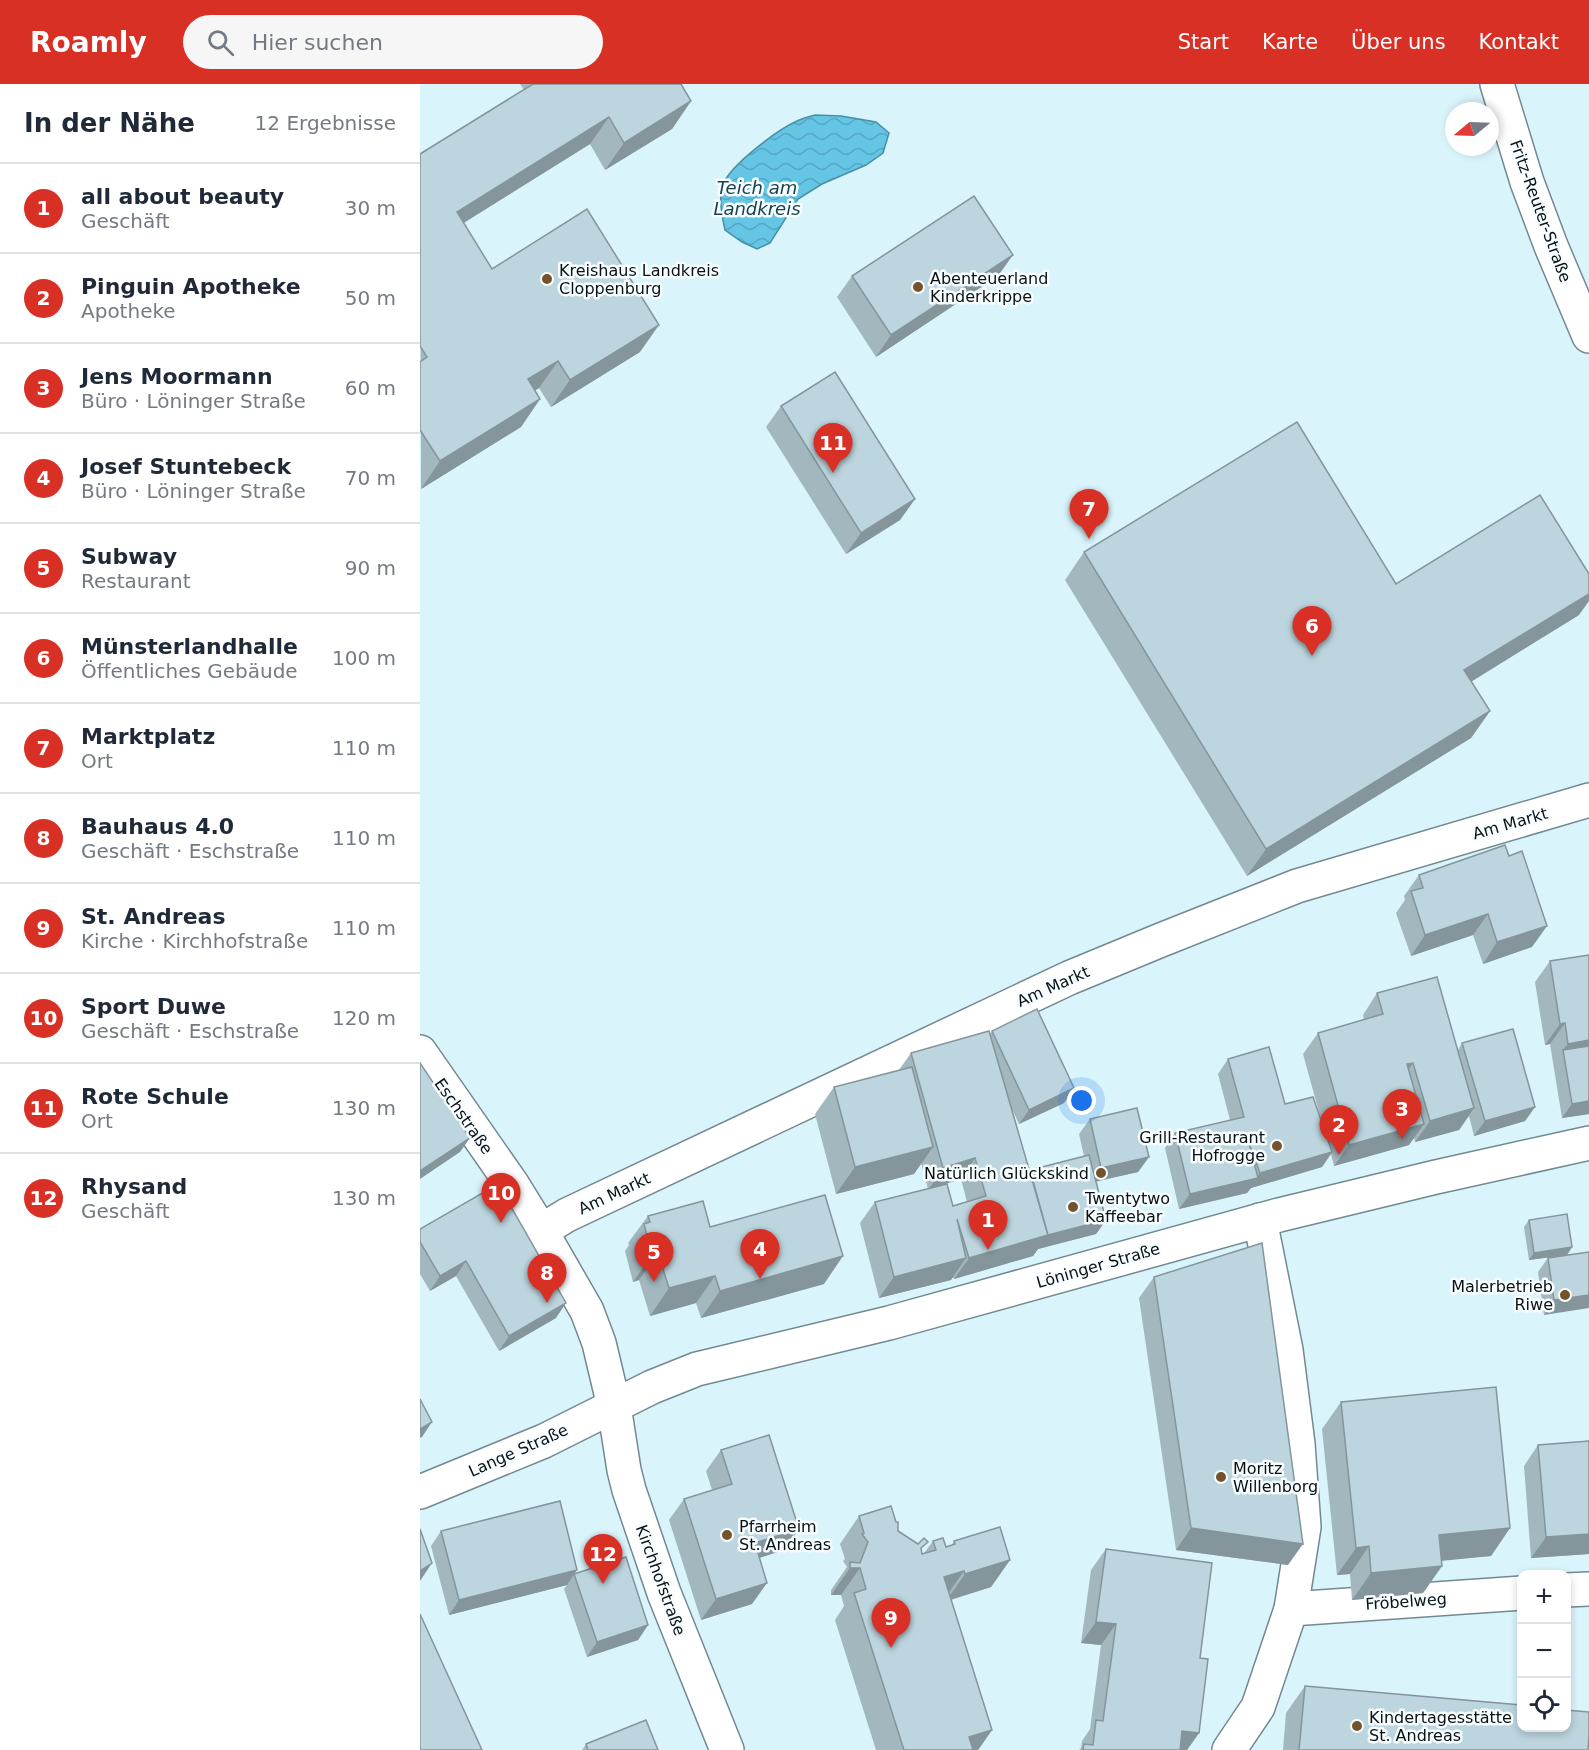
<!DOCTYPE html>
<html lang="de">
<head>
<meta charset="utf-8">
<style>
  :root { --surface:#fff; --page:#f6f6f7; --text:#1f2937; --muted:#747a83; --line:#e0e1e3; --accent:#d93025 }
  body { margin:0; font-family:"DejaVu Sans",sans-serif; background:var(--page); color:var(--text) }
  .controls { position:absolute; right:18px; bottom:18px; display:grid; overflow:hidden; border-radius:12px; box-shadow:0 3px 9px #0003 }
  .controls button { width:54px; height:54px; display:grid; place-items:center; padding:0; border:0; border-bottom:2px solid var(--line); background:var(--surface); color:var(--text); font:30px sans-serif }
  .compass { position:absolute; left:1025px; top:18px; width:54px; height:54px; border-radius:50%; background:var(--surface); box-shadow:0 3px 9px #0003; rotate:251deg }
  .you { position:absolute; left:662px; top:1017px; width:21px; height:21px; margin:-15px; border:4px solid #fff; border-radius:50%; background:#1a73e8; box-shadow:0 0 0 9px #1a73e833 }
  .badge { display:grid; place-items:center; width:39px; height:39px; border-radius:50%; background:var(--accent); color:#fff; font-size:20px; font-weight:700 }
  .pin { position:absolute; translate:-50% -50px; filter:drop-shadow(0 2px 3px #0008) }
  .pin::after { content:''; position:absolute; top:32px; width:21px; height:18px; background:inherit; clip-path:polygon(0 0,100% 0,50% 100%) }
  .list { margin:0; padding:0; list-style:none }
  h2 { display:flex; justify-content:space-between; align-items:center; height:78px; margin:0; padding:0 24px; font-size:26px }
  h2 small { font-size:20px; font-weight:400; color:var(--muted) }
  .list li { display:grid; grid-template-columns:39px 1fr auto; gap:18px; align-items:center; box-sizing:border-box; height:90px; padding:0 24px; border-top:2px solid var(--line) }
  .list b { display:block; font-size:22px; white-space:nowrap }
  .list p { margin:0; font-size:20px; white-space:nowrap; color:var(--muted) }
  .list em { font-size:20px; font-style:normal; color:var(--muted) }
  .icon { flex:none; width:33px; height:33px; fill:none; stroke:currentColor; stroke-width:2; stroke-linecap:round; stroke-linejoin:round }
  .map { position:relative; flex:none; width:1169px; height:1666px; overflow:hidden }
  header { display:flex; align-items:center; gap:36px; box-sizing:border-box; height:84px; padding:0 30px; background:var(--accent); color:#fff }
  header strong { font-size:28px }
  nav { display:flex; gap:33px; margin-inline-start:auto; font-size:21px }
  .search { width:420px; height:54px; background:var(--page); display:flex; align-items:center; gap:15px; box-sizing:border-box; padding:0 21px; border-radius:33px; color:var(--muted); font-size:22px }
  main { display:flex }
  aside { flex:1; background:var(--surface) }
  .map>svg:first-child { display:block }
</style>
</head>
<body>
<header>
<strong>Roamly</strong>
<div class="search"><svg class="icon" aria-label="search" viewBox="0 0 24 24"><circle cx="10" cy="10" r="6"/><path d="M15 15l6 6"/></svg>Hier suchen</div>
<nav><a>Start</a><a>Karte</a><a>Über uns</a><a>Kontakt</a></nav>
</header>
<main>
<aside>
<h2>In der Nähe<small>12 Ergebnisse</small></h2>
<ul class="list">
<li><span class="badge">1</span><div><b>all about beauty</b><p>Geschäft</p></div><em>30 m</em></li>
<li><span class="badge">2</span><div><b>Pinguin Apotheke</b><p>Apotheke</p></div><em>50 m</em></li>
<li><span class="badge">3</span><div><b>Jens Moormann</b><p>Büro · Löninger Straße</p></div><em>60 m</em></li>
<li><span class="badge">4</span><div><b>Josef Stuntebeck</b><p>Büro · Löninger Straße</p></div><em>70 m</em></li>
<li><span class="badge">5</span><div><b>Subway</b><p>Restaurant</p></div><em>90 m</em></li>
<li><span class="badge">6</span><div><b>Münsterlandhalle</b><p>Öffentliches Gebäude</p></div><em>100 m</em></li>
<li><span class="badge">7</span><div><b>Marktplatz</b><p>Ort</p></div><em>110 m</em></li>
<li><span class="badge">8</span><div><b>Bauhaus 4.0</b><p>Geschäft · Eschstraße</p></div><em>110 m</em></li>
<li><span class="badge">9</span><div><b>St. Andreas</b><p>Kirche · Kirchhofstraße</p></div><em>110 m</em></li>
<li><span class="badge">10</span><div><b>Sport Duwe</b><p>Geschäft · Eschstraße</p></div><em>120 m</em></li>
<li><span class="badge">11</span><div><b>Rote Schule</b><p>Ort</p></div><em>130 m</em></li>
<li><span class="badge">12</span><div><b>Rhysand</b><p>Geschäft</p></div><em>130 m</em></li>
</ul>
</aside>
<div class="map">
<svg width="1169" height="1666" viewBox="0 0 1169 1666">
  <defs>
    <pattern id="water-waves" width="16" height="10" patternUnits="userSpaceOnUse" patternTransform="scale(1.5)"><rect width="16" height="10" fill="#64c5e4"/><path d="M0 5q4-4 8 0t8 0" fill="none" stroke="#55a8c3"/></pattern>
  </defs>
  <rect width="100%" height="100%" fill="#daf4fc"/>
  <path fill="url(#water-waves)" stroke="#488fa6" stroke-width="1.5" d="M395,31L421,32L456,38L469,49L463,69L446,81L402,100L378,115L350,159L337,165L322,158L305,146C302,133 298,113 303,100C312,80 357,46 377,37C383,34 389,33 395,31Z"/>
  <g fill="none" stroke-linecap="round" stroke-linejoin="round">
    <g stroke="#728991" stroke-width="36">
      <g id="street">
        <path d="M0,968L92,1100L121,1147L167,1227L179,1259L194,1322L204,1386L209,1406L244,1509L307,1666"/>
        <path d="M121,1147L147,1131L649,894L741,856L877,802L1169,716"/>
        <path d="M1146,1506L1169,1505"/>
        <path d="M871,1525L1102,1509"/>
        <path d="M809,1666L838,1623L871,1525L884,1443L878,1360L866,1266L840,1136"/>
      </g>
    </g>
    <g stroke="#728991" stroke-width="36">
      <g id="secondary">
        <path d="M1077,0L1107,98L1131,162L1169,252"/>
        <path d="M0,1408L124,1357L232,1303L277,1285L469,1239L859,1131L1016,1093L1169,1059"/>
      </g>
    </g>
    <use href="#street" stroke="#fff" stroke-width="33"/>
    <use href="#secondary" stroke="#fff" stroke-width="33"/>
  </g>
  <g fill="#a3b7bf" fill-rule="evenodd">
    <path d="M100,0H261L271,17L252,45L185,86L170,60L43,139L72,185L220,268L131,323L119,304L114,307L120,315L101,343L1,405L0,70L104,6Z"/>
    <path d="M432,192H578L456,273L417,213Z"/>
    <path d="M361,322L495,415L480,436L426,470L346,343Z"/>
    <path d="M664,468L976,500L1159,531L1051,597L1070,627L1051,654L827,792L645,496Z"/>
    <path d="M1085,761L1112,863L1063,880L1053,851L991,872L976,829L985,816L984,812L999,791Z"/>
    <path d="M1130,877L1169,1030L1142,1034L1130,960L1125,961L1115,898Z"/>
    <path d="M957,909L1038,966L1042,959L1115,1023L1105,1037L1054,1052L1049,1032L1039,1046L995,1058L994,1054L989,1061L914,1082L911,1070L902,1083L831,1104L827,1109L759,1125L745,1064L755,1049L810,1036L798,990L808,975L865,1020L902,1039L883,970L898,949L944,936L943,931Z"/>
    <path d="M572,947L654,1004L644,1019L599,1040L592,1025L609,1086L664,1072L659,1050L670,1035L729,1073L718,1088L676,1097L686,1136L676,1150L618,1165L613,1172L534,1195L533,1193L531,1196L459,1214L440,1139L455,1118L508,1105L501,1079L494,1090L416,1110L395,1030L414,1003L479,986L491,969L570,950ZM541,1095L547,1118L533,1122L510,1104Z"/>
    <path d="M228,1132L290,1143L404,1200L281,1234L276,1219L230,1232L219,1196L213,1198L205,1167L209,1161L208,1159Z"/>
    <path d="M1109,1136L1152,1163L1147,1171L1109,1176L1104,1143Z"/>
    <path d="M0,1145L136,1234L79,1267L36,1192L10,1207L0,1190Z"/>
    <path d="M1169,1168L1124,1231L1118,1188L1128,1174Z"/>
    <path d="M734,1193L868,1481L756,1466L719,1214Z"/>
    <path d="M921,1318L1090,1444L1071,1472L1021,1476L1022,1482L1003,1509L932,1516L930,1490L917,1491L902,1345Z"/>
    <path d="M1169,1357V1470L1111,1474L1104,1382L1118,1361Z"/>
    <path d="M301,1366L379,1445L364,1466L339,1474L332,1520L281,1536L249,1436L264,1415L292,1406L286,1387Z"/>
    <path d="M439,1432L478,1447L502,1467V1470L504,1469L513,1457L526,1463L532,1461L534,1457L590,1476L571,1503L531,1516L572,1646L558,1666H456L415,1536L424,1522L421,1511H411V1506L427,1483L423,1477L425,1475L420,1460Z"/>
    <path d="M21,1447L154,1490L228,1541L218,1556L167,1573L144,1505L147,1501L29,1531L11,1462Z"/>
    <path d="M686,1465L780,1574L779,1649L767,1666H659L661,1664L662,1657L670,1645L681,1561L661,1559L671,1486Z"/>
    <path d="M885,1602L1168,1666H863L866,1629Z"/>
    <path d="M166,1660L238,1666H162Z"/>
  </g>
  <g fill="#84959b">
    <path d="M271,17L252,45L185,86L204,59Z"/>
    <path d="M189,33L170,60L18,155L37,128Z"/>
    <path d="M593,171L578,192L456,273L471,251Z"/>
    <path d="M239,241L220,268L131,323L150,296Z"/>
    <path d="M138,277L119,304L88,323L108,295Z"/>
    <path d="M120,315L101,343L1,405L20,377Z"/>
    <path d="M495,415L480,436L426,470L441,449Z"/>
    <path d="M1169,510V517L1159,531L1025,614L1044,586Z"/>
    <path d="M1070,627L1051,654L827,792L846,765Z"/>
    <path d="M1068,830L1053,851L991,872L1005,851Z"/>
    <path d="M1127,842L1112,863L1063,880L1077,858Z"/>
    <path d="M1145,939L1130,960L1125,961L1140,940Z"/>
    <path d="M1169,956V975L1143,966L1148,960Z"/>
    <path d="M993,979L978,1000L987,980Z"/>
    <path d="M654,1004L644,1019L599,1040L609,1026Z"/>
    <path d="M1169,1017V1030L1142,1034L1152,1020Z"/>
    <path d="M1115,1023L1105,1037L1054,1052L1065,1037Z"/>
    <path d="M1054,1024L1039,1046L995,1058L1010,1037Z"/>
    <path d="M1004,1040L989,1061L914,1082L929,1061Z"/>
    <path d="M50,1054L40,1068L0,1095V1087Z"/>
    <path d="M513,1063L494,1090L416,1110L435,1083Z"/>
    <path d="M912,1068L902,1083L831,1104L827,1109L759,1125L770,1110L836,1094L840,1089Z"/>
    <path d="M729,1073L718,1088L670,1099L681,1084Z"/>
    <path d="M555,1074L541,1095L509,1105L523,1084Z"/>
    <path d="M686,1136L676,1150L618,1165L613,1172L534,1195L549,1174L626,1151Z"/>
    <path d="M1152,1163L1147,1171L1109,1176L1114,1169Z"/>
    <path d="M238,1169L219,1196L213,1198L232,1171Z"/>
    <path d="M423,1172L404,1200L281,1234L300,1207Z"/>
    <path d="M546,1174L531,1196L459,1214L474,1193Z"/>
    <path d="M46,1177L36,1192L10,1207L20,1192Z"/>
    <path d="M295,1192L276,1219L230,1232L249,1204Z"/>
    <path d="M1169,1211V1224L1124,1231L1134,1216Z"/>
    <path d="M146,1219L136,1234L79,1267L89,1252Z"/>
    <path d="M12,1338L2,1353L0,1354V1345Z"/>
    <path d="M771,1444L883,1460L868,1481L756,1466Z"/>
    <path d="M1090,1444L1071,1472L1000,1479L1019,1451Z"/>
    <path d="M379,1445L364,1466L320,1480L335,1459Z"/>
    <path d="M1169,1450V1470L1111,1474L1126,1453Z"/>
    <path d="M949,1462L930,1490L917,1491L936,1464Z"/>
    <path d="M590,1476L571,1503L526,1517L545,1490Z"/>
    <path d="M12,1479L0,1497V1487Z"/>
    <path d="M1022,1482L1003,1509L932,1516L951,1489Z"/>
    <path d="M430,1484H440L421,1511H411Z"/>
    <path d="M157,1486L147,1501L29,1531L39,1516Z"/>
    <path d="M544,1487L525,1514L524,1493Z"/>
    <path d="M347,1499L332,1520L281,1536L296,1515Z"/>
    <path d="M676,1538L696,1540L681,1561L661,1559Z"/>
    <path d="M228,1541L218,1556L167,1573L177,1558Z"/>
    <path d="M572,1646L558,1666H540L549,1653Z"/>
    <path d="M762,1647L779,1649L767,1666H749Z"/>
  </g>
  <g fill="#bdd5de" stroke="#84959b" stroke-width="1.5">
    <path d="M113,0H261L271,17L204,59L189,33L37,128L72,185L167,125L239,241L150,296L138,277L108,295L120,315L20,377L0,346V278L7,273L0,262V70Z"/>
    <path d="M554,112L593,171L471,251L432,192Z"/>
    <path d="M415,288L495,415L441,449L361,322Z"/>
    <path d="M877,338L976,500L1120,411L1169,490V510L1044,586L1070,627L846,765L664,468Z"/>
    <path d="M1085,761L1089,772L1102,767L1127,842L1077,858L1068,830L1005,851L991,807L1003,804L999,791Z"/>
    <path d="M1169,871V956L1148,960L1145,939L1140,940L1130,877Z"/>
    <path d="M1017,893L1054,1024L1010,1037L993,979L987,980L1004,1040L929,1061L898,949L963,930L957,909Z"/>
    <path d="M617,925L654,1004L609,1026L572,947Z"/>
    <path d="M1093,945L1115,1023L1065,1037L1042,959Z"/>
    <path d="M569,947L628,1151L549,1174L537,1135L546,1174L474,1193L455,1118L527,1100L533,1122L566,1112L555,1074L523,1084L491,969Z"/>
    <path d="M1169,962V1017L1152,1020L1143,966Z"/>
    <path d="M849,963L865,1020L893,1013L912,1068L840,1089L829,1059L838,1094L770,1110L755,1049L824,1033L808,975Z"/>
    <path d="M0,979L50,1054L0,1087Z"/>
    <path d="M492,983L513,1063L435,1083L414,1003Z"/>
    <path d="M717,1024L729,1073L681,1084L670,1035Z"/>
    <path d="M669,1071L686,1136L628,1151L610,1086Z"/>
    <path d="M78,1100L146,1219L89,1252L46,1177L20,1192L0,1158V1145Z"/>
    <path d="M405,1111L423,1172L300,1207L295,1192L249,1204L238,1169L232,1171L224,1140L230,1138L228,1132L283,1117L290,1143Z"/>
    <path d="M1147,1130L1152,1163L1114,1169L1109,1136Z"/>
    <path d="M842,1159L883,1460L771,1444L734,1193Z"/>
    <path d="M1169,1168V1211L1134,1216L1128,1174Z"/>
    <path d="M1076,1303L1090,1444L1019,1451L1022,1482L951,1489L949,1462L936,1464L921,1318Z"/>
    <path d="M0,1315L12,1338L0,1345Z"/>
    <path d="M349,1351L379,1445L335,1459L347,1499L296,1515L264,1415L312,1400L301,1366Z"/>
    <path d="M1169,1357V1450L1126,1453L1118,1361Z"/>
    <path d="M140,1417L157,1486L39,1516L21,1447Z"/>
    <path d="M471,1422L476,1438H478V1447L498,1460L504,1454L508,1458L501,1464L502,1470L516,1466L513,1457L523,1454L526,1463L535,1460L534,1457L580,1443L590,1476L545,1490L544,1487L524,1493L572,1646L549,1653L553,1666H484L434,1509L446,1505L440,1484H430V1478L440,1479L448,1458L442,1450L444,1449L439,1432Z"/>
    <path d="M0,1445L12,1479L0,1487Z"/>
    <path d="M686,1465L792,1479L780,1574L788,1575L779,1649L762,1647L760,1666H663L664,1660L673,1661L676,1636L683,1637L696,1540L676,1538Z"/>
    <path d="M206,1473L228,1541L177,1558L154,1490Z"/>
    <path d="M0,1530L62,1666H0Z"/>
    <path d="M885,1602L1101,1621V1644H1146V1626L1169,1628V1651L1168,1666H879Z"/>
    <path d="M226,1636L238,1666H168L166,1660Z"/>
  </g>
  <g fill="#74532a" stroke="#f8fdff" stroke-width="2">
    <circle cx="127" cy="195" r="6"/>
    <circle cx="498" cy="203" r="6"/>
    <circle cx="857" cy="1062" r="6"/>
    <circle cx="681" cy="1089" r="6"/>
    <circle cx="653" cy="1123" r="6"/>
    <circle cx="1145" cy="1211" r="6"/>
    <circle cx="801" cy="1393" r="6"/>
    <circle cx="307" cy="1451" r="6"/>
    <circle cx="937" cy="1642" r="6"/>
  </g>
  <g text-anchor="middle" stroke-width="5" stroke-linejoin="round" paint-order="stroke">
    <g font-size="16" fill="#081114" stroke="#f8fdff">
      <text transform="translate(1121 127) rotate(70)" y="6">Fritz-Reuter-Straße</text>
      <text transform="translate(1090 739) rotate(-16)" y="6">Am Markt</text>
      <text transform="translate(633 902) rotate(-24)" y="6">Am Markt</text>
      <text transform="translate(44 1032) rotate(55)" y="6">Eschstraße</text>
      <text transform="translate(194 1109) rotate(-25)" y="6">Am Markt</text>
      <text transform="translate(678 1181) rotate(-16)" y="6">Löninger Straße</text>
      <text transform="translate(98 1366) rotate(-24)" y="6">Lange Straße</text>
      <text transform="translate(241 1496) rotate(70)" y="6">Kirchhofstraße</text>
      <text transform="translate(986 1517) rotate(-4)" y="6">Fröbelweg</text>
    </g>
    <g font-size="16" fill="#081114" stroke="#f8fdff" text-anchor="start">
      <text x="139" y="192">Kreishaus Landkreis<tspan x="139" dy="18">Cloppenburg</tspan></text>
      <text x="510" y="200">Abenteuerland<tspan x="510" dy="18">Kinderkrippe</tspan></text>
      <text x="845" y="1059" text-anchor="end">Grill-Restaurant<tspan x="845" dy="18">Hofrogge</tspan></text>
      <text x="669" y="1095" text-anchor="end">Natürlich Glückskind</text>
      <text x="665" y="1120">Twentytwo<tspan x="665" dy="18">Kaffeebar</tspan></text>
      <text x="1133" y="1208" text-anchor="end">Malerbetrieb<tspan x="1133" dy="18">Riwe</tspan></text>
      <text x="813" y="1390">Moritz<tspan x="813" dy="18">Willenborg</tspan></text>
      <text x="319" y="1448">Pfarrheim<tspan x="319" dy="18">St. Andreas</tspan></text>
      <text x="949" y="1639">Kindertagesstätte<tspan x="949" dy="18">St. Andreas</tspan></text>
    </g>
    <g font-size="18" font-style="italic" fill="#16424f" stroke="#f8fdff">
      <text x="337" y="110">Teich am<tspan x="337" dy="21">Landkreis</tspan></text>
    </g>
  </g>
</svg>
<div class="controls">
<button>+</button>
<button>−</button>
<button><svg class="icon" aria-label="locate" viewBox="0 0 24 24"><circle cx="12" cy="12" r="6"/><path d="M12 2v4M12 18v4M2 12h4M18 12h4"/></svg></button>
</div>
<svg class="compass" viewBox="-18 -18 36 36"><path d="M0-13l5 13h-10z" fill="#e53935"/><path d="M0 13l5-13h-10z" fill="#747a83"/></svg>
<div class="you"></div>
<div class="pin badge" style="left:568px;top:1166px">1</div>
<div class="pin badge" style="left:919px;top:1071px">2</div>
<div class="pin badge" style="left:982px;top:1055px">3</div>
<div class="pin badge" style="left:340px;top:1195px">4</div>
<div class="pin badge" style="left:234px;top:1198px">5</div>
<div class="pin badge" style="left:892px;top:572px">6</div>
<div class="pin badge" style="left:669px;top:455px">7</div>
<div class="pin badge" style="left:127px;top:1219px">8</div>
<div class="pin badge" style="left:471px;top:1564px">9</div>
<div class="pin badge" style="left:81px;top:1139px">10</div>
<div class="pin badge" style="left:413px;top:389px">11</div>
<div class="pin badge" style="left:183px;top:1500px">12</div>
</div>
</main>
</body>
</html>
